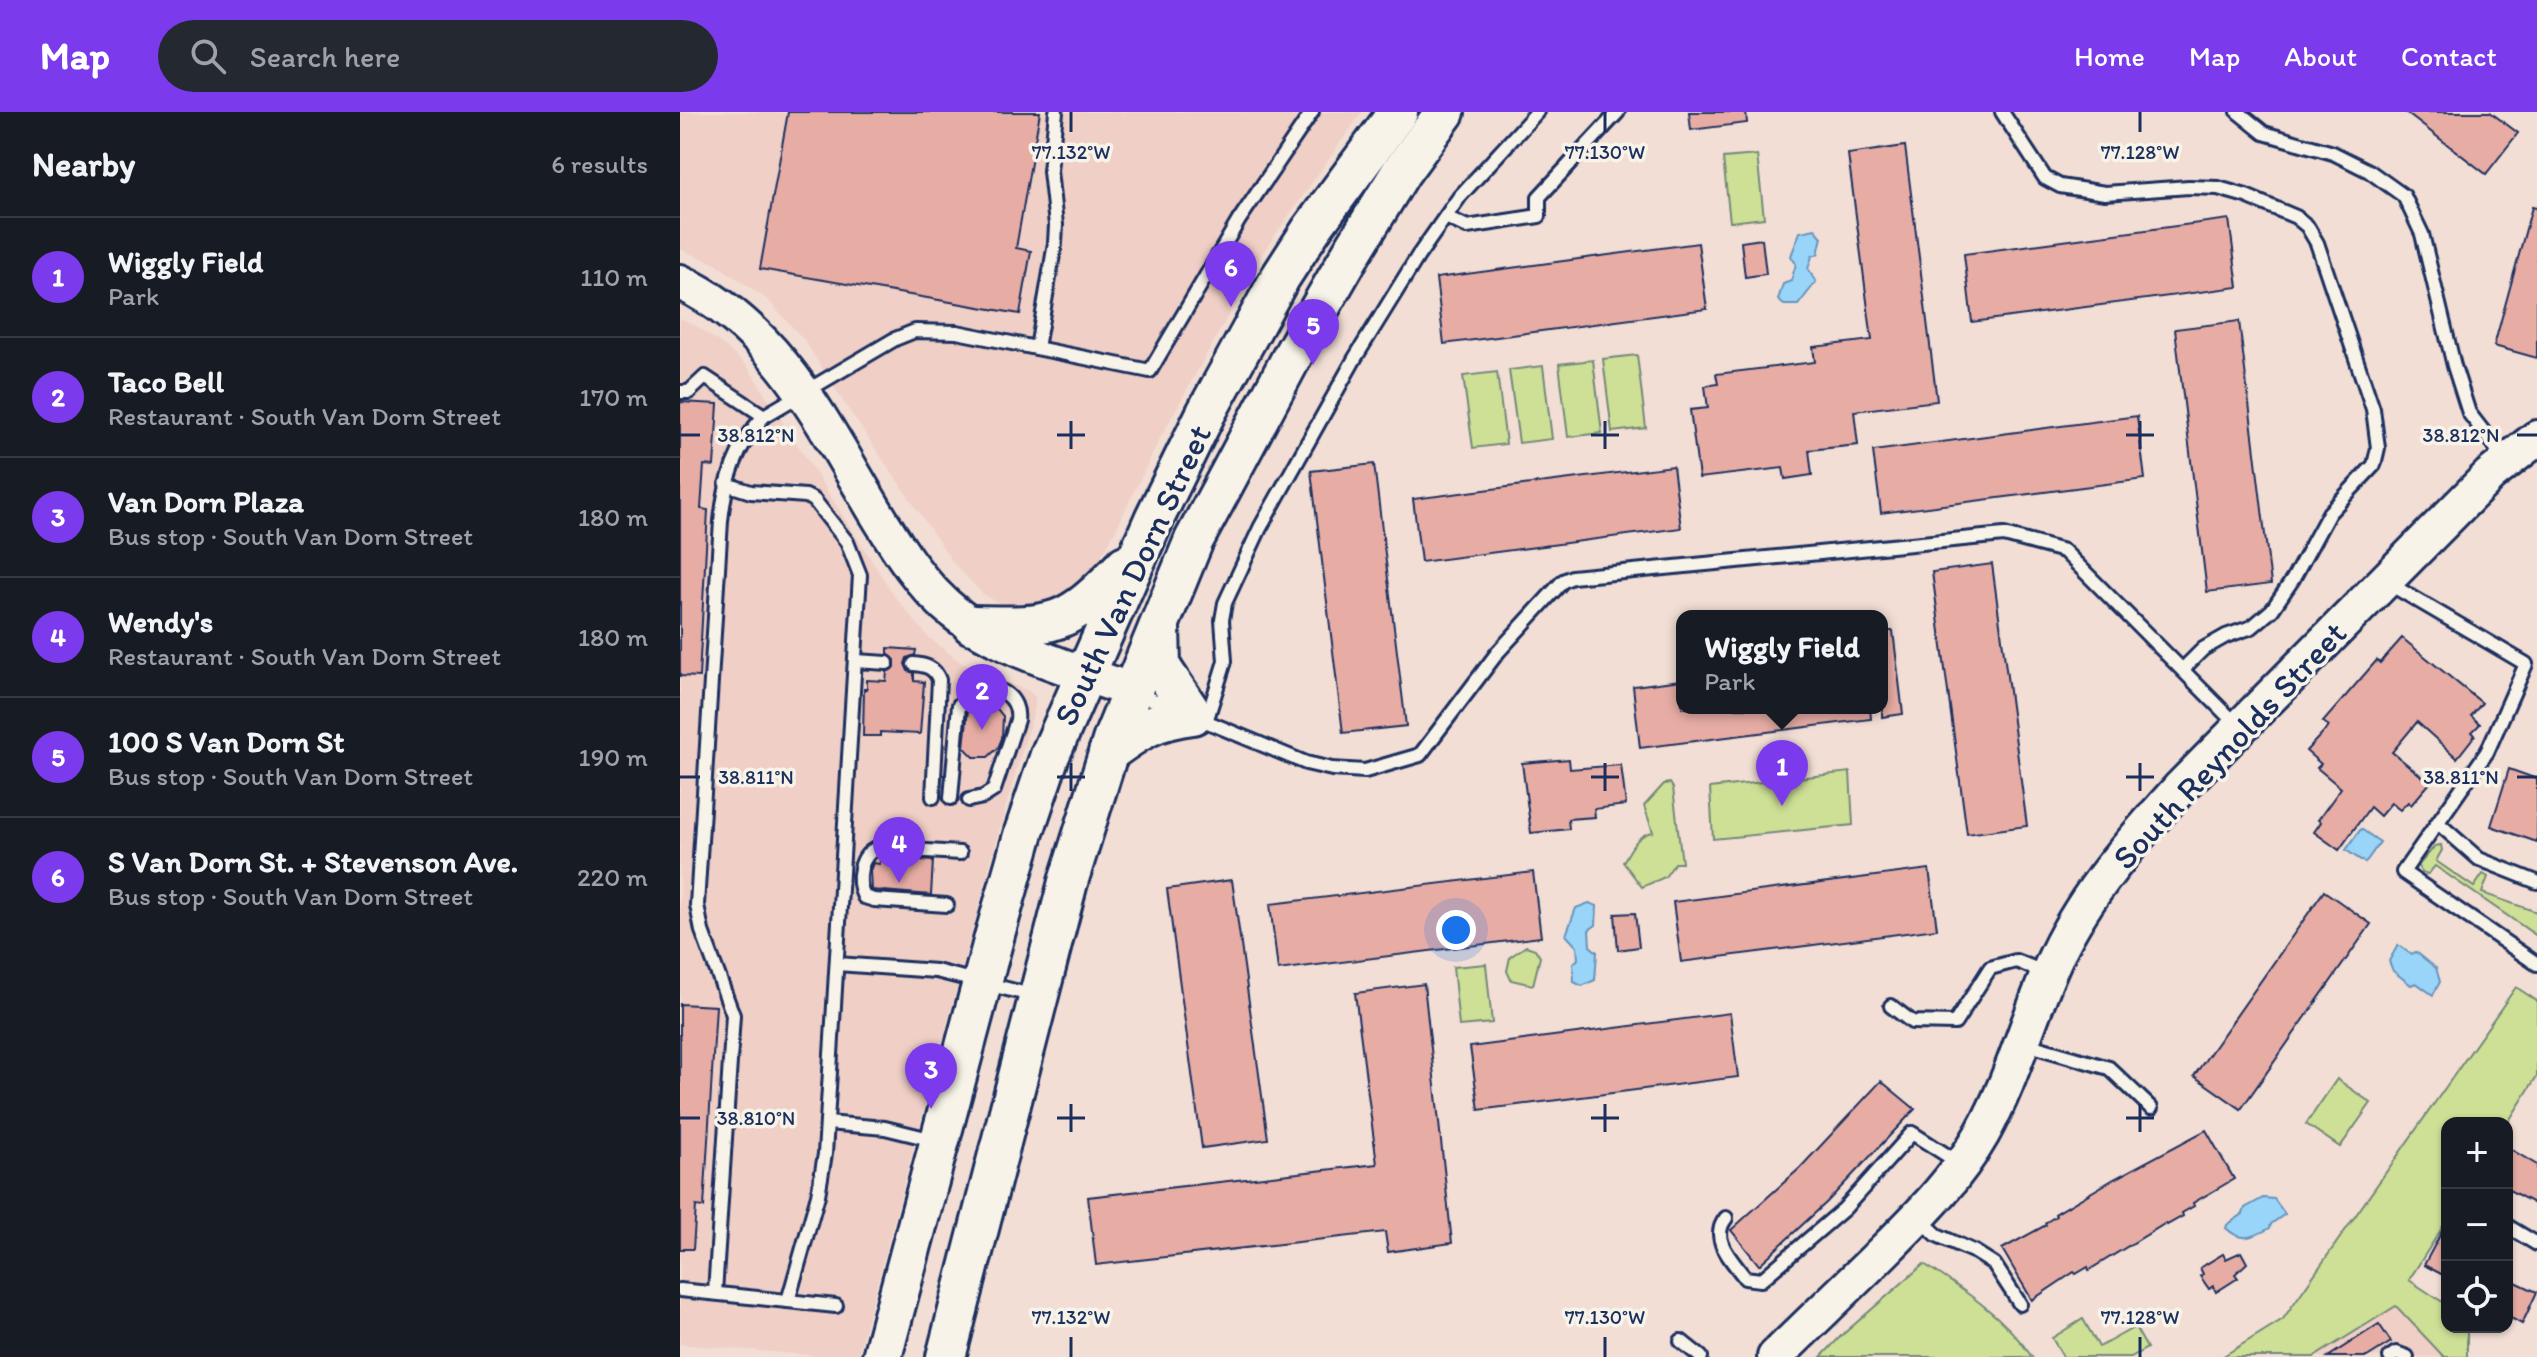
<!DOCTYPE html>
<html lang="en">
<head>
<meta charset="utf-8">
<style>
  :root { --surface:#171b24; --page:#242831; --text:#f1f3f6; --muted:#9ea1a6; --line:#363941; --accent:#7c3aed }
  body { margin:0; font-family:Itim,sans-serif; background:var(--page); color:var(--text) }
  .controls { position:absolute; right:24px; bottom:24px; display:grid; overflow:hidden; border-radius:16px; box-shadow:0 2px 6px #0004 }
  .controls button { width:72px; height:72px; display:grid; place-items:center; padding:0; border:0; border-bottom:2px solid var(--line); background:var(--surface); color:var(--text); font:40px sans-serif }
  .you { position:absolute; left:776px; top:818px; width:28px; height:28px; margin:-20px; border:6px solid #fff; border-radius:50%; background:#1a73e8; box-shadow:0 0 0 12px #1a73e833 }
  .badge { display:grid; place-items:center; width:52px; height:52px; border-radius:50%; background:var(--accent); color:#fff; font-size:26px; font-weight:700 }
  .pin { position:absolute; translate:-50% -66px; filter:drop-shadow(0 2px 4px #0008) }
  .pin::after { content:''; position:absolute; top:42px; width:28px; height:24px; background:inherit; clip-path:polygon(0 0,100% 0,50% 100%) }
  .popup { position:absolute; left:996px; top:498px; width:212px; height:104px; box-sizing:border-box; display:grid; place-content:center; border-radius:16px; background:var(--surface); filter:drop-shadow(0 2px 6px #0005); font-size:26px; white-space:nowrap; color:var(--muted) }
  .popup b { font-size:30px; color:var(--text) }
  .popup::after { content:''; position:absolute; left:50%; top:100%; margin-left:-16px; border:16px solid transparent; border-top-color:var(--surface) }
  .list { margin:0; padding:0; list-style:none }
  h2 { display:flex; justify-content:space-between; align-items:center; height:104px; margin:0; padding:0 32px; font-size:34px }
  h2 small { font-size:26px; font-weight:400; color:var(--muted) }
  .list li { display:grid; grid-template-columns:52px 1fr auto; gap:24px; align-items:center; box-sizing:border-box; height:120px; padding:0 32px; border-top:2px solid var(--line) }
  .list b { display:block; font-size:30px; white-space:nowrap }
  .list p { margin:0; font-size:26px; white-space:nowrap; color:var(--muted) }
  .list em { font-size:26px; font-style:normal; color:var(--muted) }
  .icon { flex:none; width:44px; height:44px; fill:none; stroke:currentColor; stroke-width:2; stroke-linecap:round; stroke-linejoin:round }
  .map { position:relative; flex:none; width:1857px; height:1245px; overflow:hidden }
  header { display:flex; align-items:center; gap:48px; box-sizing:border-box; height:112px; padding:0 40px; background:var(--accent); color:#fff }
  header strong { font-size:38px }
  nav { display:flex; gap:44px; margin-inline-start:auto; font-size:28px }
  .search { width:560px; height:72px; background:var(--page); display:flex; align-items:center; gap:20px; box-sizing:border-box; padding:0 28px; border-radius:44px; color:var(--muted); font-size:30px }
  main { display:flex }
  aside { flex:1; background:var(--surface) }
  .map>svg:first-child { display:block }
</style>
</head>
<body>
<header>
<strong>Map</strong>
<div class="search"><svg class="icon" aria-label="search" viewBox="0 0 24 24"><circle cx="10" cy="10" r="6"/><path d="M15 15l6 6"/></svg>Search here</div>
<nav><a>Home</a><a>Map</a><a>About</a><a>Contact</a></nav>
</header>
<main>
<aside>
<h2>Nearby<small>6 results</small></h2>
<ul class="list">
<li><span class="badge">1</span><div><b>Wiggly Field</b><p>Park</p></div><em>110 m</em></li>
<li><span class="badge">2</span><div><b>Taco Bell</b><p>Restaurant · South Van Dorn Street</p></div><em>170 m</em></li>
<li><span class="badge">3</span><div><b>Van Dorn Plaza</b><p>Bus stop · South Van Dorn Street</p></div><em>180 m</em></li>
<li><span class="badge">4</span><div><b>Wendy's</b><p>Restaurant · South Van Dorn Street</p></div><em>180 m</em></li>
<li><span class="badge">5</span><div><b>100 S Van Dorn St</b><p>Bus stop · South Van Dorn Street</p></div><em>190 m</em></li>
<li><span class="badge">6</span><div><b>S Van Dorn St. + Stevenson Ave.</b><p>Bus stop · South Van Dorn Street</p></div><em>220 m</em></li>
</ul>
</aside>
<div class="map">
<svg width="1857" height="1245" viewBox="0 0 1857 1245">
  <rect width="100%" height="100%" fill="#f2ded4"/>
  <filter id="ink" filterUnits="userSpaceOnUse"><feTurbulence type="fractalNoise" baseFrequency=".0125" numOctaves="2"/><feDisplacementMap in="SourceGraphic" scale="16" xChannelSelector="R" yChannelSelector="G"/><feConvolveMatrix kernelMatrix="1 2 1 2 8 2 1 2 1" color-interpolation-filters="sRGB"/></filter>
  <g filter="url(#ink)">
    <g fill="#efcfc6">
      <path d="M0,0H682L585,137L480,326L436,417L407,470L379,491L338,496L317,490L303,482L275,453L167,295L125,229L88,188L36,152L0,137Z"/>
      <path d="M0,206L18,215L43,233L67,254L215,485L249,526L276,547L295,559L349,579L355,586V595L325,697L177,1245H149L0,1232Z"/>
      <path d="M1716,1194L1764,1245H1634Z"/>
    </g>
    <g fill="#cde095" stroke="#74887a" stroke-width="2">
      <path d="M1077,43L1084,106L1050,110L1043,46Z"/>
      <path d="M957,243L966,316L932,320L923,247Z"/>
      <path d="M913,248L922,321L888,325L879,252Z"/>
      <path d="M863,254L872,327L839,331L829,258Z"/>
      <path d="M817,260L826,332L793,336L783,264Z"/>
      <path d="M1170,660L1173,713L1033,727L1030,676Z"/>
      <path d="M990,671L993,676L1002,751H995L985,765L962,775L943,750C951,737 957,722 973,720L964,694L984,672Z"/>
      <path d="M1761,733L1762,738L1756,749L1794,775L1803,762L1808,765L1802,781L1857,800V824L1755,754L1748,762L1742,761L1738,754L1755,734Z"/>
      <path d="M846,834L855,837L860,845L853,873L831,868L827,859L830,845Z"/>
      <path d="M806,852L812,911L779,914L773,855Z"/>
      <path d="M1836,875L1857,889V964L1827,1012L1767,1011V1108L1729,1168L1767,1193V1215H1787V1245H1764L1716,1194L1634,1245H1542L1603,1207Z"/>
      <path d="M1657,967L1691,991L1660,1035L1626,1012Z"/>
      <path d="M1244,1152C1283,1177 1326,1206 1352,1245H1141L1161,1224Z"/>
      <path d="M1403,1207L1419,1235L1455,1215L1467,1236L1451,1245H1383L1372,1226Z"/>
    </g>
    <g fill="#99d5f9" stroke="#6793bb" stroke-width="2">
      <path d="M1135,117L1142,125L1138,142L1132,144L1128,157L1136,170L1118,193H1104L1098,188L1103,172L1111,169L1116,152L1111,144L1120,120Z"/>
      <path d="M1681,717L1700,730L1685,751L1666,738Z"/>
      <path d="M909,791L917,794L916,813L909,818L910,834L917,840L915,868L902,874L894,870L893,852L898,847L897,835L886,823L896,796Z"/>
      <path d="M1718,833L1731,842L1736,840L1756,856L1760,870L1753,883L1736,871L1731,873L1713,859L1709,849Z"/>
      <path d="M1583,1086L1594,1087L1605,1102L1591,1112L1590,1116C1574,1125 1561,1131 1546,1116L1547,1113L1563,1102L1565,1096Z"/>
    </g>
    <g fill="#e7ada5" stroke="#1b2f5e" stroke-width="2">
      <path d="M108,0H360L336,136L351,139L340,202L80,157Z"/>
      <path d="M1009,0H1066L1067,11L1011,18Z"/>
      <path d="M1725,0H1810L1838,21L1806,62Z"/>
      <path d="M1225,34L1257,289L1174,299L1178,333L1129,338L1132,363L1105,367L1103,356L1019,366L1010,298L1028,296L1025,274L1038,272L1036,262L1135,250L1133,235L1192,228L1168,42Z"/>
      <path d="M1852,95L1857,96V246L1814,234Z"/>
      <path d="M1549,107L1558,175L1292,210L1284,142Z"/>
      <path d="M1082,127L1086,162L1065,165L1061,130Z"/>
      <path d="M1018,131L1027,197L764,232L756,166Z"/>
      <path d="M1559,209L1591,472L1527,480L1495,217Z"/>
      <path d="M0,290L38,292L34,354L24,353L21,397L28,398L19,565L0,564Z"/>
      <path d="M1457,304L1465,367L1201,401L1193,339Z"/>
      <path d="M694,352L726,614L663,621L631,359Z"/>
      <path d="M993,354L1001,416L741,450L733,387Z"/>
      <path d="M1312,452L1347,714L1287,722L1252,460Z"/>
      <path d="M1202,519H1213L1223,602L1202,605Z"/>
      <path d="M1722,526L1802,591L1791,604L1800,612L1792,620L1795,623L1777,646L1737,610L1712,640L1750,671L1731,693L1728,690L1720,698L1711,691L1700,704L1690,695L1659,738L1634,720L1641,710L1638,708L1661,676L1637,656L1641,652L1626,639L1649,614L1643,610L1697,548L1700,551Z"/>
      <path d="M208,536L236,538L235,543L227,546L225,552L228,559L234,561V569L244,570L240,622L200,620V624H183L184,577H187V568L206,569L207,560L215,555V548L208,542Z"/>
      <path d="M1002,568V596H1190L1191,607L960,636L953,574Z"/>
      <path d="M295,591L313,592L323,604L322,626L318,636L308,645H294L284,635L288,598Z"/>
      <path d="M889,647L890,657L941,653L946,693L914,697L915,705L888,707L889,717L851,721L842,651Z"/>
      <path d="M1829,657L1857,667V730L1811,714Z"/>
      <path d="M200,745L253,749L251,783L191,778L190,759L193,751L200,752Z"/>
      <path d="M1249,757L1257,817L1001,850L993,790Z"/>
      <path d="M853,760L861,825L598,858L590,792Z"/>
      <path d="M552,768L588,1027L522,1036L487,777Z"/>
      <path d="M1644,779L1691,812L1561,997L1514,964Z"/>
      <path d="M955,801L959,835L938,838L935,802Z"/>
      <path d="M744,872L772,1131L708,1140L705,1120L416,1153L408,1085L697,1052L675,881Z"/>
      <path d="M0,892L36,894L24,1095L16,1094L13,1137H0Z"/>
      <path d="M1050,901L1058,965L799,998L790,935Z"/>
      <path d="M1201,969L1235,997L1147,1090L1079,1153L1051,1118L1120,1056Z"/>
      <path d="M1526,1018L1554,1067L1513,1091L1514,1094L1502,1101L1503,1104L1487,1113L1486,1111L1409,1158L1408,1155L1396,1162L1394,1160L1352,1188L1322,1137L1366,1113L1365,1111L1376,1104L1375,1102L1434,1067Z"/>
      <path d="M1827,1035L1857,1053V1093L1827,1077Z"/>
      <path d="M1767,1110V1165L1744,1153Z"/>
      <path d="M1561,1140L1567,1151L1555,1162L1558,1166L1536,1180L1533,1174L1529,1177L1520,1164L1523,1162L1520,1156L1543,1142L1546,1147Z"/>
      <path d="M1827,1166L1857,1180L1842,1212L1827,1204Z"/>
      <path d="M1699,1212L1711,1230L1687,1245H1648Z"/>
    </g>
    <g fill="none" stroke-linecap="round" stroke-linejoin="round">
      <g stroke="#1b2f5e" stroke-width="18">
        <g id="lane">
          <path d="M1322,0L1365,66L1380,74L1425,81L1509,75L1538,76L1566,84L1616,105L1627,114L1637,131L1693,297L1698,336L1694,353L1649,401L1613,467L1592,498L1572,515L1546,524L1523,537L1503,557"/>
          <path d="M1558,0L1584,21L1653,41L1689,59L1724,84L1742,122L1774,254L1789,301L1826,349"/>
          <path d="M766,105L787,115L859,104V85L938,0"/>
          <path d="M357,236L375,131L376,113L370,59L376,0"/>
          <path d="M0,280H9L25,265L84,304"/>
          <path d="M46,372L71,380L126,384L134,388L167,430L180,463L145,1042L138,1083L108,1189"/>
          <path d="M1708,471L1846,552L1807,640L1723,760L1857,852"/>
          <path d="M176,549L207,551"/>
          <path d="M234,552C246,553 255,556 259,568L253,685"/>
          <path d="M455,581L494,596"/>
          <path d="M518,606L626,651L652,657L685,659L740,643L818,540L883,469L892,465L1324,423L1384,439L1559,615"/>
          <path d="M526,610L545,549L542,508L545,491L580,416L675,246L738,144L780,84L857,0"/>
          <path d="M271,686L279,593C284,587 290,581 299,578C320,571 340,587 337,608L314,678L303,685L289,688"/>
          <path d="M1758,711L1799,747L1857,770"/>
          <path d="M267,793L194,788L184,785C176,769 179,742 198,736L280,741"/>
          <path d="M157,852L256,859L355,884"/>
          <path d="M1211,894L1232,910L1275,911L1310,856L1336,849L1366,861"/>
          <path d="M1346,932L1429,956L1471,996"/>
          <path d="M147,1011L205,1016L254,1028"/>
          <path d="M1046,1106C1029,1127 1052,1148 1065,1166L1081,1168L1164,1097L1232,1021L1279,1051"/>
          <path d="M1241,1108L1257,1123L1295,1140L1314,1152L1340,1192"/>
          <path d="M1827,1114L1857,1132"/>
          <path d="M0,1178L156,1194"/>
          <path d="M35,1181L53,903L22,819L17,793L41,409C45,369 56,334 84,304L215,227L235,219L277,220L470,259L559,108L632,0"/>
          <path d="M1001,1229L1021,1245"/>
          <path d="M1710,1245L1716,1241L1727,1245"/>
        </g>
      </g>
      <g stroke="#1b2f5e" stroke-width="40">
        <g id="secondary">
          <path d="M0,170C100,218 142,311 197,402C219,438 241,474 275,501C321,538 397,558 452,579"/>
          <path d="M1095,1245C1129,1212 1162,1180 1196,1147C1235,1108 1274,1071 1302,1022C1334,965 1349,901 1377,842C1407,779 1454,727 1500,676L1810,363L1857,326"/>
        </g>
      </g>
      <g stroke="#1b2f5e" stroke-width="44">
        <g id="primary">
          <path d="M292,513C376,515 386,515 445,453"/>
          <path d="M428,641C459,618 474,608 513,603L481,555L480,515"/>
          <path d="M202,1245L315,822L344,720L370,643L475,405L526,301L600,166L631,118L718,0"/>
          <path d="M266,1245L388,770L433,626L514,428L542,376L615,239L672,140L721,60L765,0"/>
        </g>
      </g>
      <use href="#lane" stroke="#f7f3e8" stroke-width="12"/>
      <use href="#secondary" stroke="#f7f3e8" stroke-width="34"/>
      <use href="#primary" stroke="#f7f3e8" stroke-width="38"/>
    </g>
  </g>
  <path fill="none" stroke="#1b2f5e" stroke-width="3" d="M391,0V20M925,0V20M1460,0V20M391,309V337M925,309V337M1460,309V337M0,323H20M377,323H405M911,323H939M1446,323H1474M1837,323H1857M391,651V679M925,651V679M1460,651V679M0,665H20M377,665H405M911,665H939M1446,665H1474M1837,665H1857M391,992V1020M925,992V1020M1460,992V1020M0,1006H20M377,1006H405M911,1006H939M1446,1006H1474M391,1225V1245M925,1225V1245M1460,1225V1245"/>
  <g text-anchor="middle" stroke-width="7" stroke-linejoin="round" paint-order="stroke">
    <g font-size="34" fill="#1b2f5e" stroke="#f7f3e8">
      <text transform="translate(452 463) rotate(-65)" y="12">South Van Dorn Street</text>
      <text transform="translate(1549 633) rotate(-47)" y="12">South Reynolds Street</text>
    </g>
  </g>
  <g font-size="20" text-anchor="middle" fill="#1b2f5e" stroke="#f7f3e8" stroke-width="7" stroke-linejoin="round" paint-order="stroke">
    <text x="391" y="47">77.132°W</text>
    <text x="925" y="47">77.130°W</text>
    <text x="1460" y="47">77.128°W</text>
    <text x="76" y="330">38.812°N</text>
    <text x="1781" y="330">38.812°N</text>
    <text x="76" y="672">38.811°N</text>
    <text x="1781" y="672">38.811°N</text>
    <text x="76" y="1013">38.810°N</text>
    <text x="391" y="1212">77.132°W</text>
    <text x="925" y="1212">77.130°W</text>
    <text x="1460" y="1212">77.128°W</text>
  </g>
</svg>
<div class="controls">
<button>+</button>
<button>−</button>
<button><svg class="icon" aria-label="locate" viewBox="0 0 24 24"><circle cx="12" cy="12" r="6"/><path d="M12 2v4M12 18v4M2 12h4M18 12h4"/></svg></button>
</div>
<div class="you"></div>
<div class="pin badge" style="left:1102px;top:694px">1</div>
<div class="popup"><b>Wiggly Field</b>Park</div>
<div class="pin badge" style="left:302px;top:618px">2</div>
<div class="pin badge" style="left:251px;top:997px">3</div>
<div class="pin badge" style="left:219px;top:771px">4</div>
<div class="pin badge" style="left:633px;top:253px">5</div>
<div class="pin badge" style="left:551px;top:195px">6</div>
</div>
</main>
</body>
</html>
